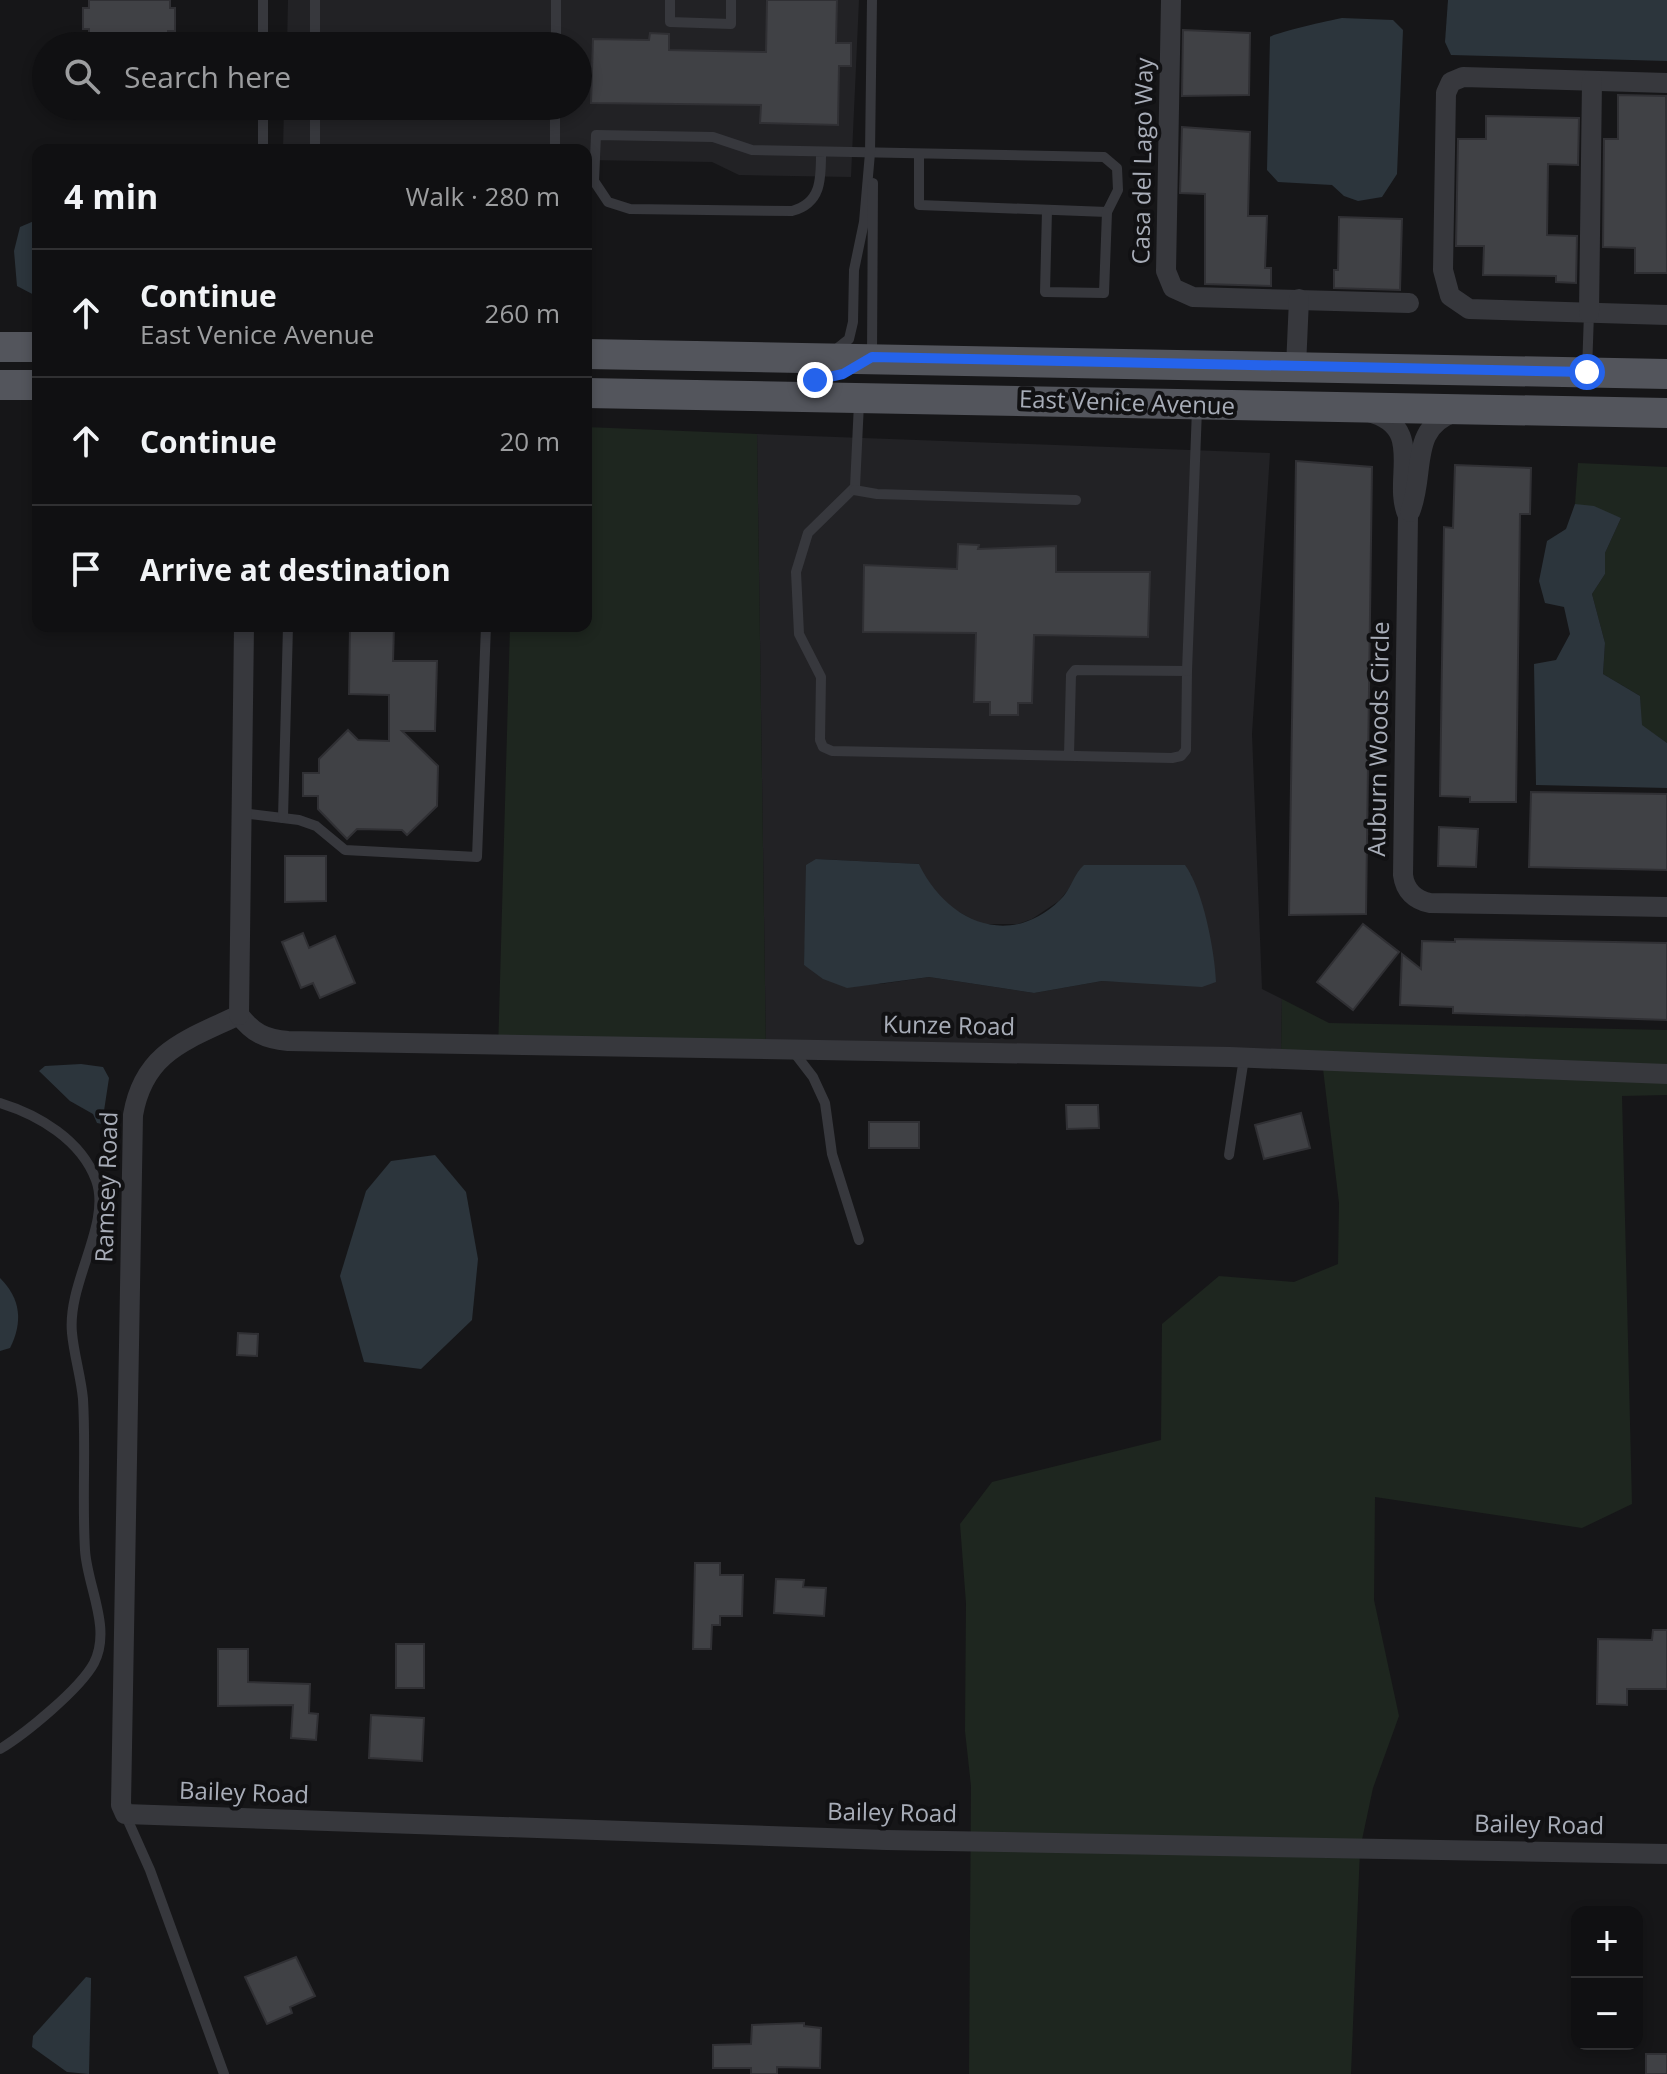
<!DOCTYPE html>
<html lang="en">
<head>
<meta charset="utf-8">
<style>
  :root { --surface:#101012; --page:#1e1e20; --text:#f1f3f6; --muted:#9c9d9f; --line:#303032 }
  body { margin:0; font-family:"Open Sans",sans-serif; background:var(--page); color:var(--text) }
  .controls { position:absolute; right:24px; bottom:24px; display:grid; overflow:hidden; border-radius:16px; box-shadow:0 4px 12px #0003 }
  .controls button { width:72px; height:72px; display:grid; place-items:center; padding:0; border:0; border-bottom:2px solid var(--line); background:var(--surface); color:var(--text); font:40px sans-serif }
  .stop { position:absolute; width:24px; height:24px; margin:-18px; border:6px solid #2563eb; border-radius:50%; background:#fff }
  .stop.end { background:#2563eb; border-color:#fff; box-shadow:0 2px 8px #0008 }
  .list { margin:0; padding:0; list-style:none }
  h2 { display:flex; justify-content:space-between; align-items:center; height:104px; margin:0; padding:0 32px; font-size:34px }
  h2 small { font-size:26px; font-weight:400; color:var(--muted) }
  .list li { display:grid; grid-template-columns:52px 1fr auto; gap:24px; align-items:center; box-sizing:border-box; height:128px; padding:0 32px; border-top:2px solid var(--line) }
  .list b { display:block; font-size:30px; white-space:nowrap }
  .list p { margin:0; font-size:26px; white-space:nowrap; color:var(--muted) }
  .list em { font-size:26px; font-style:normal; color:var(--muted) }
  .icon { flex:none; width:44px; height:44px; fill:none; stroke:currentColor; stroke-width:2; stroke-linecap:round; stroke-linejoin:round }
  .map { position:relative; flex:none; width:1667px; height:2074px; overflow:hidden }
  .search { position:absolute; background:var(--surface); box-shadow:0 4px 12px #0003; left:32px; top:32px; width:560px; height:88px; display:flex; align-items:center; gap:20px; box-sizing:border-box; padding:0 28px; border-radius:44px; color:var(--muted); font-size:30px }
  .panel { position:absolute; background:var(--surface); box-shadow:0 4px 12px #0003; left:32px; top:144px; width:560px; height:488px; border-radius:16px }
  .map>svg:first-child { display:block }
</style>
</head>
<body>
<div class="map">
<svg width="1667" height="2074" viewBox="0 0 1667 2074">
  <rect width="100%" height="100%" fill="#161618"/>
  <g fill="#222225" fill-rule="evenodd">
    <path d="M288,0H859L851,177L739,175L712,162L586,160V150H283L284,106H578V46H287Z"/>
    <path d="M757,434L1270,453L1252,734L1262,989L1282,999L1281,1052L766,1054ZM817,859L919,864L929,886L946,905L981,924H1018L1032,919L1059,901L1077,879L1191,874L1195,890L1129,982L1102,981L1034,993L929,977L880,984L804,965L806,921L813,863Z"/>
  </g>
  <g fill="#1e261f">
    <path d="M586,427L757,434L766,1054L498,1052L510,626H586Z"/>
    <path d="M1578,463L1667,467V743L1641,725L1640,696L1603,674L1605,643L1592,594L1605,574V553L1621,518L1575,504Z"/>
    <path d="M1282,999L1329,1023L1667,1030V1095L1622,1096L1632,1504L1582,1528L1375,1497L1374,1600L1399,1716L1373,1788L1360,1849L1351,2074H969L971,1786L965,1731L966,1603L960,1524L992,1482L1161,1440L1162,1324L1219,1276L1294,1282L1338,1264L1339,1203L1321,1052H1281Z"/>
  </g>
  <g fill="#2c353c">
    <path d="M1448,0H1667V61L1451,55L1445,42Z"/>
    <path d="M1342,18L1393,20L1403,30L1397,174L1382,197L1358,201L1344,196L1332,185L1278,182L1267,170L1270,37C1274,33 1331,20 1342,18Z"/>
    <path d="M38,212V297L17,286L14,251L20,227L34,221Z"/>
    <path d="M1575,504L1594,506L1621,518L1605,553V574L1592,594L1605,643L1603,674L1640,696L1642,725L1667,743V788L1536,785L1534,664L1556,660L1570,634L1564,607L1545,603L1539,581L1547,541L1566,529Z"/>
    <path d="M816,859L919,864C946,921 1009,950 1060,900C1071,890 1074,873 1084,865H1185C1203,889 1215,952 1216,982L1202,987L1102,981L1034,993L929,977L847,988L823,979L804,965L806,865Z"/>
    <path d="M81,1064L103,1067L109,1078L102,1124L97,1123L93,1114L70,1101L39,1071L45,1066Z"/>
    <path d="M435,1155L466,1192L478,1259L472,1320L421,1369L364,1362L340,1276L366,1191L391,1161Z"/>
    <path d="M0,1278C21,1299 23,1322 10,1348L0,1351Z"/>
    <path d="M86,1977L91,1978V1983L89,2074L67,2072L32,2047L33,2036Z"/>
  </g>
  <g fill="#404145" stroke="#303034" stroke-width="2">
    <path d="M89,0H170V8H175V31H168V46H89V29H83V8H89Z"/>
    <path d="M767,0H837L836,43H851V66H839L838,125L760,123L761,105L591,103L593,39L649,40L650,33L669,34V50L766,52Z"/>
    <path d="M1183,30L1250,33L1249,95L1182,96Z"/>
    <path d="M1618,95L1666,96L1667,273H1635V248L1603,247L1604,139H1618Z"/>
    <path d="M1486,116L1579,118L1578,165L1548,164L1547,235L1577,236L1576,283L1556,282V276L1483,275L1484,246H1456L1458,139H1486Z"/>
    <path d="M1182,127L1250,132L1248,216H1267L1265,268H1271V286L1205,284V194L1180,193Z"/>
    <path d="M1339,217L1402,219L1400,290L1334,288V270H1338Z"/>
    <path d="M1296,461L1372,467L1366,914L1289,915Z"/>
    <path d="M1455,465L1531,468L1530,514H1520L1516,802H1470V797L1440,796L1444,527L1453,528Z"/>
    <path d="M958,544L979,545L978,549L1056,546V572H1150L1148,637L1034,635L1032,703H1018V715H990V702H974L976,633L863,632L864,565L957,569Z"/>
    <path d="M350,626H394L393,661H437L435,731H402L438,766L437,806L407,835L402,830L357,829L347,839L318,809V796H303V773H319V759L348,730L358,740L389,741V695L349,694Z"/>
    <path d="M1531,792L1667,794V870L1529,867Z"/>
    <path d="M1439,827L1478,829L1476,867L1438,866Z"/>
    <path d="M285,856H326V901L285,902Z"/>
    <path d="M1363,924L1399,952L1353,1010L1317,982Z"/>
    <path d="M303,933L309,948L335,936L355,983L320,998L313,983L301,988L282,942Z"/>
    <path d="M1455,939L1667,943V1020L1453,1013V1007L1400,1005L1402,954L1421,969L1422,941L1455,942Z"/>
    <path d="M1066,1105H1098L1099,1128L1067,1129Z"/>
    <path d="M1301,1113L1310,1148L1264,1159L1255,1125Z"/>
    <rect x="869" y="1122" width="50" height="26"/>
    <path d="M238,1333L258,1334L257,1356L237,1355Z"/>
    <path d="M695,1563H720V1575H743L742,1616H720V1625H712L711,1649H693Z"/>
    <path d="M776,1579L804,1580L803,1587L826,1588L824,1616L774,1613Z"/>
    <path d="M1653,1630H1667V1689H1627V1705L1597,1704L1598,1639L1652,1640Z"/>
    <rect x="396" y="1644" width="28" height="44"/>
    <path d="M218,1649H248V1682L310,1684L309,1713L318,1714L316,1740L291,1738L293,1705L218,1706Z"/>
    <path d="M371,1715L424,1718L422,1761L369,1758Z"/>
    <path d="M296,1957L315,1996L290,2007L292,2013L267,2024L245,1977Z"/>
    <path d="M804,2023V2026L821,2028L820,2068L777,2067V2074H751V2068H713V2045L751,2044L752,2025Z"/>
    <rect x="1646" y="2054" width="21" height="20"/>
  </g>
  <g fill="none" stroke-linecap="round" stroke-linejoin="round">
    <g stroke="#37383d" stroke-width="10">
      <path d="M670,0V22L731,24V0"/>
      <path d="M263,46V0"/>
      <path d="M315,46V0"/>
      <path d="M556,46V0"/>
      <path d="M263,150V106"/>
      <path d="M315,150V106"/>
      <path d="M555,150V106"/>
      <path d="M821,152C821,178 822,203 792,211L630,209L608,202L594,181L596,135L713,137L752,150L1104,157L1117,168L1118,190L1107,212L919,205V154"/>
      <path d="M1047,210L1045,292L1104,293L1107,212"/>
      <path d="M834,351L849,339L853,322L854,270L864,222L870,153L872,0"/>
      <path d="M872,355L873,183"/>
      <path d="M1587,371L1589,313"/>
      <path d="M859,403L855,487L808,533L796,572L799,634L821,677L820,740L823,747L832,751L1172,758L1181,756L1186,750L1187,671L1075,670L1071,675L1069,755"/>
      <path d="M854,490L877,494L1076,500"/>
      <path d="M1187,671L1197,409"/>
      <path d="M241,813L299,820L316,826L345,850L477,857L486,626"/>
      <path d="M283,818L288,626"/>
      <path d="M793,1051L813,1077L825,1103L832,1154L859,1240"/>
      <path d="M0,1103C39,1115 81,1140 96,1180C112,1224 67,1282 72,1333C74,1355 81,1377 83,1399C86,1449 82,1500 85,1550C87,1586 112,1628 94,1663C80,1689 25,1734 0,1749"/>
      <path d="M1229,1155L1244,1058"/>
      <path d="M125,1814L150,1870L224,2074"/>
    </g>
    <g stroke="#37383d" stroke-width="20">
      <path d="M1171,0L1166,271L1173,288L1193,297L1409,303"/>
      <path d="M1667,83L1463,77L1451,82L1446,93L1443,270L1450,296L1469,309L1667,315"/>
      <path d="M1589,313L1592,81"/>
      <path d="M1296,367L1299,299"/>
      <path d="M1369,412C1427,427 1391,480 1408,516L1403,875C1405,891 1415,900 1430,903L1667,907"/>
      <path d="M1410,512C1426,473 1408,427 1456,412"/>
      <path d="M239,1015C187,1040 144,1051 133,1115L121,1805L125,1814L886,1840L1667,1854"/>
      <path d="M239,1015C253,1033 265,1039 288,1041L1230,1057L1667,1074"/>
      <path d="M239,1015L244,626"/>
    </g>
    <g stroke="#53555c" stroke-width="30">
      <path d="M0,347H38"/>
      <path d="M586,354L1667,374"/>
      <path d="M0,385H38"/>
      <path d="M586,393L1667,413"/>
    </g>
  </g>
  <g fill="none" stroke-linecap="round" stroke-linejoin="round">
    <path stroke="#2563eb" stroke-width="10" d="M815,380L843,374L872,357L1587,372"/>
  </g>
  <g text-anchor="middle" stroke-width="8" stroke-linejoin="round" paint-order="stroke">
    <g font-size="24" fill="#a8adb8" stroke="#111113">
      <text transform="translate(1143 161) rotate(-89)" y="8">Casa del Lago Way</text>
      <text transform="translate(1127 403) rotate(2)" y="8">East Venice Avenue</text>
      <text transform="translate(1379 739) rotate(-89)" y="8">Auburn Woods Circle</text>
      <text transform="translate(949 1026) rotate(1)" y="8">Kunze Road</text>
      <text transform="translate(107 1187) rotate(-88)" y="8">Ramsey Road</text>
      <text transform="translate(244 1793) rotate(2)" y="8">Bailey Road</text>
      <text transform="translate(892 1813) rotate(1)" y="8">Bailey Road</text>
      <text transform="translate(1539 1825) rotate(1)" y="8">Bailey Road</text>
    </g>
  </g>
</svg>
<div class="controls">
<button>+</button>
<button>−</button>
</div>
<div class="stop" style="left:1587px;top:372px"></div>
<div class="stop end" style="left:815px;top:380px"></div>
<div class="search"><svg class="icon" aria-label="search" viewBox="0 0 24 24"><circle cx="10" cy="10" r="6"/><path d="M15 15l6 6"/></svg>Search here</div>
<section class="panel">
<h2>4 min<small>Walk · 280 m</small></h2>
<ul class="list">
<li><svg class="icon" aria-label="ahead" viewBox="0 0 24 24"><path d="M12 20V5M6 11l6-6 6 6"/></svg><div><b>Continue</b><p>East Venice Avenue</p></div><em>260 m</em></li>
<li><svg class="icon" aria-label="ahead" viewBox="0 0 24 24"><path d="M12 20V5M6 11l6-6 6 6"/></svg><div><b>Continue</b></div><em>20 m</em></li>
<li><svg class="icon" aria-label="arrive" viewBox="0 0 24 24"><path d="M6 21V4h12l-3 4 3 4H6"/></svg><div><b>Arrive at destination</b></div></li>
</ul>
</section>
</div>
</body>
</html>
